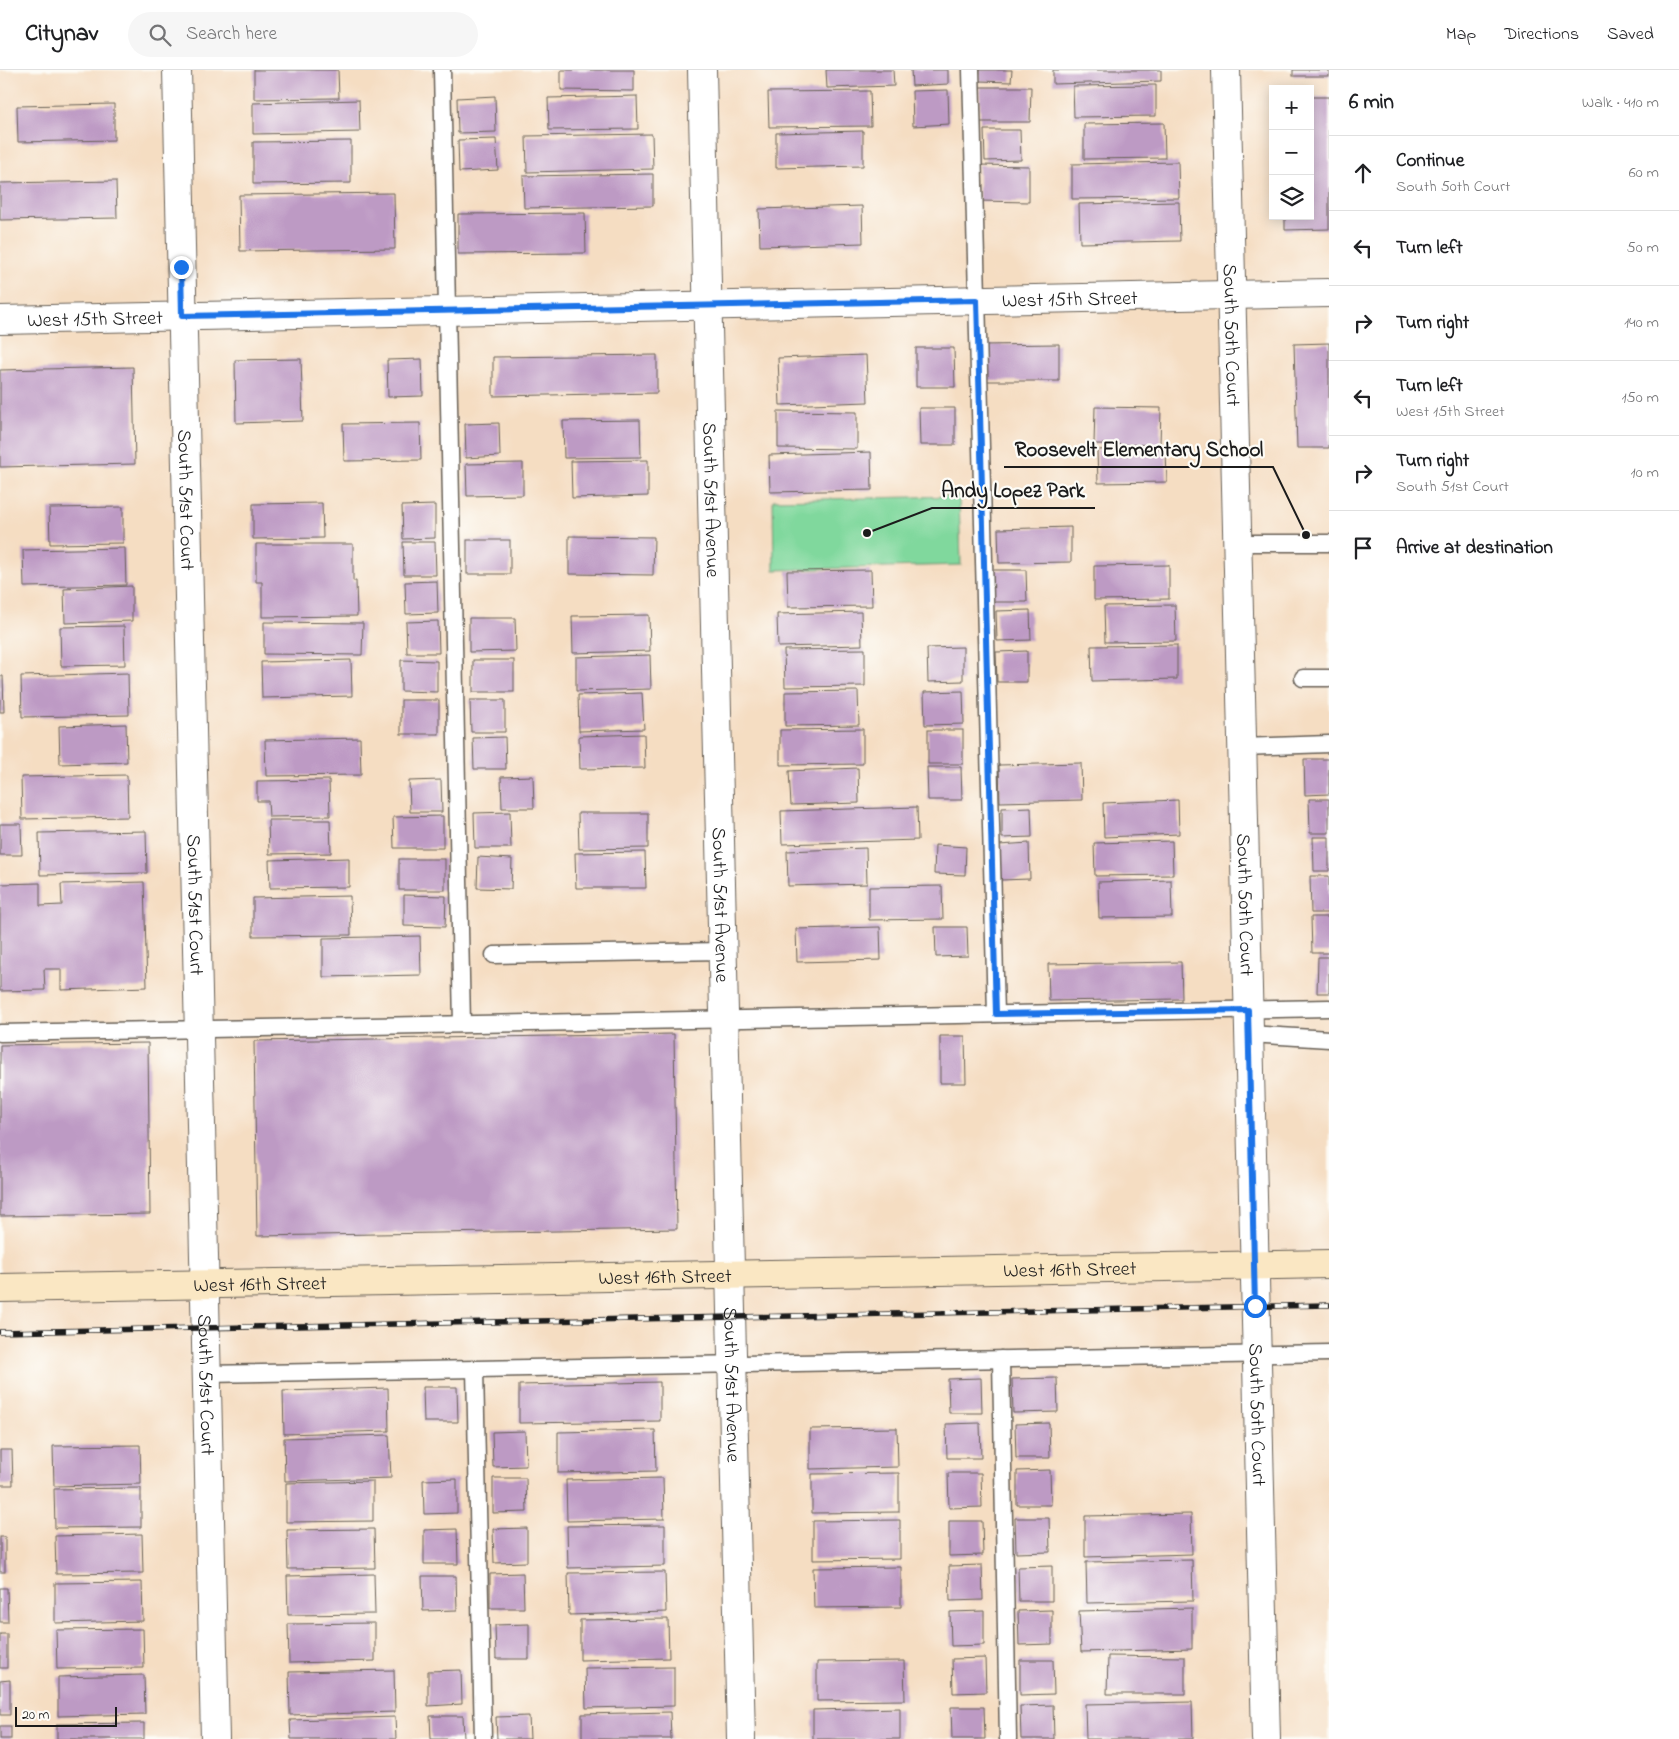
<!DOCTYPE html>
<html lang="en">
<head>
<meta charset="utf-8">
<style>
  :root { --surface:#fff; --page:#f6f6f6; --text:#202124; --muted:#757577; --line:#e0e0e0 }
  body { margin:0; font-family:"Indie Flower",sans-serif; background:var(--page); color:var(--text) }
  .controls { position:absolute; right:15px; top:15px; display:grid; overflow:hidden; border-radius:0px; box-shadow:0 2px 12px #0003 }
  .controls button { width:45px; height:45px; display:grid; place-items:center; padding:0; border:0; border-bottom:1px solid var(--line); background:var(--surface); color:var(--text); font:25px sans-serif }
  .scale { position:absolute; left:15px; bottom:12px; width:102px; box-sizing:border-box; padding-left:5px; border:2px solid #1c1c1c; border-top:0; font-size:14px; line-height:18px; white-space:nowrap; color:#1c1c1c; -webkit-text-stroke:4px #fdfcf7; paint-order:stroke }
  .stop { position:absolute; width:15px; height:15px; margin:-11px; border:4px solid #1a73e8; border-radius:50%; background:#fff }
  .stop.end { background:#1a73e8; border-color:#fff; box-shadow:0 1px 5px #0008 }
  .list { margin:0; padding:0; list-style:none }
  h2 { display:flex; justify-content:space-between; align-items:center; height:65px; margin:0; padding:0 20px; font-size:21px }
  h2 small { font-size:16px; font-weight:400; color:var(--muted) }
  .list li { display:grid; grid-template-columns:32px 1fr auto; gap:15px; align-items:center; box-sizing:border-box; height:75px; padding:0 20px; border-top:1px solid var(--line) }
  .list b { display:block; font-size:19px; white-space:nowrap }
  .list p { margin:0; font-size:16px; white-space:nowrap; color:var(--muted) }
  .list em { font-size:16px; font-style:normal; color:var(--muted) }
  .icon { flex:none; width:28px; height:28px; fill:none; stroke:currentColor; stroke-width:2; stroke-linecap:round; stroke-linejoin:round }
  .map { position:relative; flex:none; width:1329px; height:1669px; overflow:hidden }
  header { display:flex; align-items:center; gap:30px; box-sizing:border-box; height:70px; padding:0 25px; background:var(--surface); border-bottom:1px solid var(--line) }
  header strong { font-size:24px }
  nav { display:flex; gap:28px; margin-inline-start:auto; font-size:18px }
  .search { width:350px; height:45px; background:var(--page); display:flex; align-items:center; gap:12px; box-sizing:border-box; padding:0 18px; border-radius:28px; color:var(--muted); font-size:19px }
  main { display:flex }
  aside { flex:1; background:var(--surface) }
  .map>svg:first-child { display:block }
</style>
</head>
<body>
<header>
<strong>Citynav</strong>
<div class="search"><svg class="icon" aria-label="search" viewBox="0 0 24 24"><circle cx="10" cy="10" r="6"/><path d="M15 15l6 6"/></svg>Search here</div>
<nav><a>Map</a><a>Directions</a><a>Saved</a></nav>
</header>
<main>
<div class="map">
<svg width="1329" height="1669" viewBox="0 0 1329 1669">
  <rect width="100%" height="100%" fill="#fdfcf7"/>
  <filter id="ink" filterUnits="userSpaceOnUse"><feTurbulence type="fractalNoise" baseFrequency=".02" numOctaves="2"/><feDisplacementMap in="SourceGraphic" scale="10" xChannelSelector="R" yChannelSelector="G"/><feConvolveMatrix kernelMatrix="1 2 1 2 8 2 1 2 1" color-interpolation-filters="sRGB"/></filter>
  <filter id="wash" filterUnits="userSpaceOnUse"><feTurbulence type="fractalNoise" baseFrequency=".0096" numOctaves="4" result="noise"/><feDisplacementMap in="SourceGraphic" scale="20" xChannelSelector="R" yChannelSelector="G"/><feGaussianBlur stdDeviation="1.12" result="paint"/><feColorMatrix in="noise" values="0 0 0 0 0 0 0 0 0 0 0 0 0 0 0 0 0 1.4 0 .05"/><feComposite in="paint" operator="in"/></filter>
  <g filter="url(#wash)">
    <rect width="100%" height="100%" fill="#f5ddc2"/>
    <path fill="#80d89d" stroke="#4e7a5c" d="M959,426L961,495L774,500L773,430Z"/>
    <g id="blocks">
      <g fill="#bd9ac4">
        <path d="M254,0H338L339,28L254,29Z"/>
        <path d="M561,0H634V21L561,20Z"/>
        <path d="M826,0H893L894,16L827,18Z"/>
        <path d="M911,0H948V14L912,16Z"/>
        <path d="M980,0H1012L1011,12L979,11Z"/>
        <path d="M1053,0H1161V11L1053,14Z"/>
        <rect x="1293" y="0" width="36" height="6"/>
        <path d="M1156,15V46L1074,47L1073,16Z"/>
        <path d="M980,17H1031L1030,52H980Z"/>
        <path d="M948,20L949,54L913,56L912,21Z"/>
        <path d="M870,21L871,56L769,57L768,22Z"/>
        <path d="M495,26L496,62L458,63L457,28Z"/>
        <path d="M637,26L638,59L549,60L548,28Z"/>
        <path d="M1310,27H1329V159L1285,160V146H1310Z"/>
        <path d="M359,30L360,62L253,64V33Z"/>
        <path d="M114,34V70L18,72L17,36Z"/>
        <path d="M1164,53L1165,88L1084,89V54Z"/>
        <path d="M984,60H1020L1021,90L985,91Z"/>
        <path d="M863,61V96L776,98V63Z"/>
        <path d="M652,64L653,99L527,102L526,66Z"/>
        <path d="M496,69L498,100L459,102L458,70Z"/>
        <path d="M351,71V113L253,114V72Z"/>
        <path d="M1178,92L1179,128L1072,129V94Z"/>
        <path d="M979,95L1029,96V132L979,131Z"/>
        <path d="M653,104V136L524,138L523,106Z"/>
        <path d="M116,111L117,148L0,150V113Z"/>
        <path d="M394,123L395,179L240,181L239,125Z"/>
        <path d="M1179,132L1180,171L1080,173L1079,134Z"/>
        <path d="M862,136L863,173L760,176L759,139Z"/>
        <path d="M585,143L586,183L458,184V144Z"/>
        <path d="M1329,273V378H1297L1294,274Z"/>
        <path d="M1059,274V311H983V275Z"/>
        <path d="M916,278H954L955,317H916Z"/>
        <path d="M657,285V323L493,326V287Z"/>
        <path d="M866,285L868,332L780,335L778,288Z"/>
        <path d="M301,289L303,351L236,353L235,290Z"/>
        <path d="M422,289L423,326L388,327L387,290Z"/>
        <path d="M133,297L135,394L0,397V300Z"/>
        <path d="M1095,337L1161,338L1160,375L1094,374Z"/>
        <path d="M919,338H955V375H920Z"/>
        <path d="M778,341L857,342V379L778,378Z"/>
        <path d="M640,350L641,387L564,388L563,351Z"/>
        <path d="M420,353L421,390L344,391L343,354Z"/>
        <path d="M499,353L500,386L466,388L465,354Z"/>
        <path d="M1166,378L1167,412L1098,413L1097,380Z"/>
        <path d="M871,382L872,420L770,422L769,385Z"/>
        <path d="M648,390V426L572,428L571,391Z"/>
        <path d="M523,393V425L467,426L466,394Z"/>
        <path d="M322,433L323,468L253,469V434Z"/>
        <path d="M435,435V468L403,469L402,436Z"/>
        <path d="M123,437V473L50,474L49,438Z"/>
        <path d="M1071,457V492L999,493L998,459Z"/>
        <path d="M569,466L654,467L653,505L569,504Z"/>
        <rect x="467" y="470" width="43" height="34"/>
        <path d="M403,472H435L436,505H404Z"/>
        <path d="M256,474H353V511H356L357,546L262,547V512H256Z"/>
        <path d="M125,478L126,515L24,517L23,480Z"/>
        <path d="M1169,495V529L1094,530V496Z"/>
        <path d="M871,500L872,536L788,537L787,501Z"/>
        <path d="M991,500H1026L1027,532H992Z"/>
        <path d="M437,511L438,543L406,544L405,512Z"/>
        <path d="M132,516V551L65,553L64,519Z"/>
        <path d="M1175,535L1176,571L1105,572L1104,536Z"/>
        <path d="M1030,540L1031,570L997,571L996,541Z"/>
        <path d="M861,542L862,575L778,577L777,544Z"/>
        <path d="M649,545L650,581L573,583L572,546Z"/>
        <path d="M469,548H515L516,581L469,582Z"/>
        <path d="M438,551L439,583H407L406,552Z"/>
        <path d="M264,552L363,553L362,585L264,584Z"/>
        <path d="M124,556L125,595L61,596L60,557Z"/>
        <path d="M1177,575V609L1092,611L1091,576Z"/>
        <path d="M963,577V611L928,612L927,578Z"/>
        <path d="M865,579V616L785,617L784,580Z"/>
        <path d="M1027,581V612H997L996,582Z"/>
        <path d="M650,585L651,619L576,621V587Z"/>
        <path d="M351,590L352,626L262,628L261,592Z"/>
        <path d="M401,590L437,591V622L401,621Z"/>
        <rect x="473" y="590" width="41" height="32"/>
        <path d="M128,603L129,645L22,647L21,606Z"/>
        <path d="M0,606H3L4,642H0Z"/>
        <path d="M858,621L859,655L785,656V622Z"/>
        <path d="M963,621L964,654L925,655L924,622Z"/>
        <path d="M642,623L644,659L579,661L578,625Z"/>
        <rect x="401" y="630" width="38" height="34"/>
        <path d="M470,630H505V662H471Z"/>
        <path d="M126,654L127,692L60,694L59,656Z"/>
        <path d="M863,659V694L780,695V660Z"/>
        <rect x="928" y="660" width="35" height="34"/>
        <path d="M644,664L645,698L580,699L579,666Z"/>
        <path d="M505,667L506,699H474L473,668Z"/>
        <path d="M360,668L361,705L266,706L265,670Z"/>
        <path d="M1304,689H1329V724L1305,725Z"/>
        <path d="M1081,693L1082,730L1000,732L999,695Z"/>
        <path d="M927,697H961L962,730H928Z"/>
        <path d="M858,698L859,733L791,735L789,701Z"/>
        <path d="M127,705L128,747L22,749L21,707Z"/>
        <path d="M533,706L534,738H502L501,707Z"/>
        <path d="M329,710L330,746L269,747L268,731H257V711Z"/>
        <path d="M441,710L442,742H410L409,711Z"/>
        <path d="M1309,729H1329V763H1310Z"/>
        <path d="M1178,730L1179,764L1104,767L1103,733Z"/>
        <path d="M917,737L918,770L782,774L781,741Z"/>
        <path d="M1031,737L1032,767L1002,768V738Z"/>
        <path d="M510,742L511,778H475L474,743Z"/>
        <path d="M578,743H648V778L579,779Z"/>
        <path d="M443,746V778H394L393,747Z"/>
        <path d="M268,750H330L331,783L269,784Z"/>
        <path d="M0,754H21L22,785H0Z"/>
        <path d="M146,761L147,803L40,805L39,763Z"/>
        <path d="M1313,767H1329V801H1314Z"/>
        <path d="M1172,771L1173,805L1095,806L1094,773Z"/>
        <path d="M1029,773L1030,809L1001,810L999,775Z"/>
        <path d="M935,775L966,777L965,805L934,804Z"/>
        <path d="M866,778L867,814L788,816L787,781Z"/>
        <path d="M645,782L646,818H576L575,783Z"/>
        <path d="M478,787L512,789L511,819L477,818Z"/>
        <path d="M349,788V817L270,818L269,790Z"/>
        <rect x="399" y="789" width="46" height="31"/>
        <path d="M1310,806H1329V843H1311Z"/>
        <path d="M1171,810L1172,847L1099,848L1098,812Z"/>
        <path d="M144,812L147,917L61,920V899H44L45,920L0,921V814L40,813V836L62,835L61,814Z"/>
        <path d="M942,816L943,849L869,850V817Z"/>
        <path d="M404,825L446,826L445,857L404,856Z"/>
        <path d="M350,826L351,865L253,866V828Z"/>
        <path d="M1311,847H1329V883H1312Z"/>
        <path d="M880,857L881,890L797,892L796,859Z"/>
        <path d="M935,857H967L968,886L936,887Z"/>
        <path d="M420,866L421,905L323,907V868Z"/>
        <path d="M1318,887H1329V923H1317Z"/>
        <path d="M1181,892L1182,929L1049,931L1048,894Z"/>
        <path d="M674,964L677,1159L257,1166L254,971Z"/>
        <path d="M940,966H965L966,1013H940Z"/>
        <path d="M148,973L150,1144L0,1146V975Z"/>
        <path d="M981,1308L982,1343H949L948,1309Z"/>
        <path d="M1057,1308L1058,1342L1013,1343L1012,1309Z"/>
        <path d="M660,1312V1351L519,1353V1315Z"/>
        <path d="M423,1317H457L458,1352H424Z"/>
        <path d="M388,1318L389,1361L284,1364L283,1321Z"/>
        <path d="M980,1353L981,1388H947L946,1354Z"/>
        <path d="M1049,1353L1050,1388H1016L1015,1354Z"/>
        <path d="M897,1358L898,1397L810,1399V1359Z"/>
        <path d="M655,1360L656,1401L558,1403V1362Z"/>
        <path d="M525,1361L526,1396L493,1397L492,1362Z"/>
        <path d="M389,1365L391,1408L285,1411L284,1368Z"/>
        <path d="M140,1375L141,1414L54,1416L53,1376Z"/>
        <path d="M0,1380H12L13,1415H0Z"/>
        <path d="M1050,1400L1051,1435H1017V1401Z"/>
        <path d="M899,1403V1442L812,1443V1404Z"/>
        <path d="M948,1403H981L982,1437L949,1438Z"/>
        <path d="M493,1408H526L527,1442L493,1443Z"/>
        <path d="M663,1408L664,1449L567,1451L566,1410Z"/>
        <path d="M457,1409V1443L424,1444L423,1410Z"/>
        <path d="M373,1411V1451L286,1452V1413Z"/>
        <path d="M141,1418V1457L55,1458L54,1419Z"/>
        <path d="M1191,1444L1192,1484L1085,1487V1446Z"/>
        <path d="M1015,1448H1049L1050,1482L1016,1483Z"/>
        <path d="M900,1450V1489L813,1490V1451Z"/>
        <path d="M949,1451H982L983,1485L949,1486Z"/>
        <path d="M665,1455V1496L568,1498L567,1456Z"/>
        <path d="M527,1458V1492L494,1493L493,1459Z"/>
        <path d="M374,1459L375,1498L288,1499L287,1460Z"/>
        <path d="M457,1459L458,1494H424V1460Z"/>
        <path d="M142,1464L143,1503L56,1504L55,1466Z"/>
        <rect x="0" y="1467" width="5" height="35"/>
        <path d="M1192,1490L1193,1531L1087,1533L1086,1492Z"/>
        <path d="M982,1495L983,1530L950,1531L949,1496Z"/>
        <path d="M1052,1496V1531H1019L1018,1497Z"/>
        <path d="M901,1497V1537L814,1538L813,1498Z"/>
        <path d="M665,1502L666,1542L569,1545L568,1503Z"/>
        <path d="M523,1503L524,1538H490V1504Z"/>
        <path d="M374,1504L375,1544L288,1545L287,1506Z"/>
        <path d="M422,1506H456L457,1540L423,1541Z"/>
        <path d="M142,1512L143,1551L55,1553V1513Z"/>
        <path d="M0,1518H7L8,1552H0Z"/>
        <path d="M1192,1538V1579L1081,1582L1079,1541Z"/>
        <path d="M1052,1540V1574L1019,1575L1018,1541Z"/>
        <path d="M984,1541V1575L951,1576L950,1542Z"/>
        <path d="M668,1549L669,1588L580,1590V1550Z"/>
        <path d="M375,1553V1591L289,1593L288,1554Z"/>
        <path d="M529,1554V1589H496L495,1555Z"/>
        <path d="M143,1559L144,1598L57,1599L56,1560Z"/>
        <rect x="0" y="1564" width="7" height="34"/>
        <path d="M1108,1586L1185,1587V1624H1107Z"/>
        <path d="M985,1588L986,1622L953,1623L952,1589Z"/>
        <path d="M1020,1590H1053L1054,1624L1020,1625Z"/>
        <path d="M904,1591L905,1630L817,1631V1592Z"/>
        <path d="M674,1597V1636L586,1638L585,1598Z"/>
        <path d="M394,1600L395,1642L290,1645L289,1602Z"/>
        <path d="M461,1600L462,1634L428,1636V1601Z"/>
        <path d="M144,1605L145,1644L58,1646V1607Z"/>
        <path d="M10,1610V1645H0V1611Z"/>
        <path d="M1192,1632L1193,1669H1086L1085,1634Z"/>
        <path d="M1053,1635L1054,1669H1021L1020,1636Z"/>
        <path d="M951,1637H984L985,1669H952Z"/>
        <path d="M900,1638V1669H813V1640Z"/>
        <path d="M670,1642L671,1669H582V1644Z"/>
        <path d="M430,1646H463L464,1669H431Z"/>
        <path d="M529,1646L530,1669H497L496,1647Z"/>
        <path d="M395,1647L396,1669H291L290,1650Z"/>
        <path d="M144,1653V1669H57V1654Z"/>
        <rect x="0" y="1656" width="11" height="13"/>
      </g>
    </g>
  </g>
  <g filter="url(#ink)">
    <use href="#blocks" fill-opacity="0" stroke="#686056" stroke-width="1"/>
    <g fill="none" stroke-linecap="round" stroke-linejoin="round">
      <g stroke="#686056" stroke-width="19">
        <g id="lane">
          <path d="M442,0L462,954"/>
          <path d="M971,0L996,944"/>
          <path d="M1237,473H1329"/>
          <path d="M1303,608H1329"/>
          <path d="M1242,677L1329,674"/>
          <path d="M494,885L723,881"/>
          <path d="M0,963L1329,938"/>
          <path d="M1249,964L1329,969"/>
          <path d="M1001,1289L1008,1669"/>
          <path d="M475,1299L483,1669"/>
          <path d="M206,1304L1329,1283"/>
        </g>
      </g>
      <g stroke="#686056" stroke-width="30">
        <g id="street">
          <path id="s1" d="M177,0L215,1669"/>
          <path id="s2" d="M702,0L741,1669"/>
          <path id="s3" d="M1226,0L1266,1669"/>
          <path id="s4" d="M0,250L1329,223"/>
        </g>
      </g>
      <g stroke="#686056" stroke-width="30">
        <g id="secondary">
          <path id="s5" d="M0,1218L1329,1194"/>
        </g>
      </g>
      <use href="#lane" stroke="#fff" stroke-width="16"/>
      <use href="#street" stroke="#fff" stroke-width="28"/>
      <use href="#secondary" stroke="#fae7c3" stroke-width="28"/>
      <g stroke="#1c1c1c" stroke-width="5.5">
        <path id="rail" d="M0,1262L1329,1235"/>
      </g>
      <use href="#rail" stroke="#fdfcf7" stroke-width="4" stroke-dasharray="11" stroke-linecap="butt"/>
    </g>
  </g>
  <g fill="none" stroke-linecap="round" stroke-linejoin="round" filter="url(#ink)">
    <path stroke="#1a73e8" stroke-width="6" d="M181,197L182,246L977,230L996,944L1248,940L1255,1236"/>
  </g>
  <g text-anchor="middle" stroke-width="4.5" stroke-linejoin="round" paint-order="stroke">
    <g font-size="20" fill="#1c1c1c" stroke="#fdfcf7">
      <text dy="7" stroke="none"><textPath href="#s4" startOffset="1070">West 15th Street</textPath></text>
      <text dy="7" stroke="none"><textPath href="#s4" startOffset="95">West 15th Street</textPath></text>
      <text dy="7" stroke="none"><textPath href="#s3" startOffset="265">South 50th Court</textPath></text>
      <text dy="7" stroke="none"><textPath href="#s1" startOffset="430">South 51st Court</textPath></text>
      <text dy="7" stroke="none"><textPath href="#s2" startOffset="430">South 51st Avenue</textPath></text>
      <text dy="7" stroke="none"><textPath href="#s1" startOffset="835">South 51st Court</textPath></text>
      <text dy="7" stroke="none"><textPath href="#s2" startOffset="835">South 51st Avenue</textPath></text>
      <text dy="7" stroke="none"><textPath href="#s3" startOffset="835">South 50th Court</textPath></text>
      <text dy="7" stroke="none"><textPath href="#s5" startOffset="1070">West 16th Street</textPath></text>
      <text dy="7" stroke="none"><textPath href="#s5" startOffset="665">West 16th Street</textPath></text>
      <text dy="7" stroke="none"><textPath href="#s5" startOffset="260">West 16th Street</textPath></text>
      <text dy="7" stroke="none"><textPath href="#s1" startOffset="1315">South 51st Court</textPath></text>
      <text dy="7" stroke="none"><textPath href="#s2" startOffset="1315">South 51st Avenue</textPath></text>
      <text dy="7" stroke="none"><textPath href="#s3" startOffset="1345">South 50th Court</textPath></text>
    </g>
  </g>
  <path fill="none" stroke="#1c1c1c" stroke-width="2" d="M1306 465L1273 397H1004M867 463L932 438H1095"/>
  <g fill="#1c1c1c" stroke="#fdfcf7" stroke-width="2">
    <circle cx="1306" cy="465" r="5"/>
    <circle cx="867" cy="463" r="5"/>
  </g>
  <g font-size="21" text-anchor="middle" font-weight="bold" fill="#1c1c1c" stroke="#fdfcf7" stroke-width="4.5" stroke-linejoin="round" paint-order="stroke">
    <text x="1139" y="386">Roosevelt Elementary School</text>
    <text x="1013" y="427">Andy Lopez Park</text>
  </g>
</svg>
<div class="controls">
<button>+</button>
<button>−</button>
<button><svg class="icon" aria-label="layers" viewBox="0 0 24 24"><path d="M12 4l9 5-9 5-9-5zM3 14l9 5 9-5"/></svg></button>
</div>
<div class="scale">20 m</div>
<div class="stop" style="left:1255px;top:1236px"></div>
<div class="stop end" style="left:181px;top:197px"></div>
</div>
<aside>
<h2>6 min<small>Walk · 410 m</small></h2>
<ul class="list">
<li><svg class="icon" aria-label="ahead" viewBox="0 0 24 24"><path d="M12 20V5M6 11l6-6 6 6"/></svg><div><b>Continue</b><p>South 50th Court</p></div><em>60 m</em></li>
<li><svg class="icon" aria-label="left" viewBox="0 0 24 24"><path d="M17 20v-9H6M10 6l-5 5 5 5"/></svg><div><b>Turn left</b></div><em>50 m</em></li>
<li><svg class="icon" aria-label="right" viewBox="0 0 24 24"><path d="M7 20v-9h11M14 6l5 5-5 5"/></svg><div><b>Turn right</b></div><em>140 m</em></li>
<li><svg class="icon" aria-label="left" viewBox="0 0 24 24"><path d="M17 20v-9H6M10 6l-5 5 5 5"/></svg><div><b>Turn left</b><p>West 15th Street</p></div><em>150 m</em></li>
<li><svg class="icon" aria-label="right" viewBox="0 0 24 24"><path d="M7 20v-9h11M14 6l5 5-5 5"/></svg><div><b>Turn right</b><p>South 51st Court</p></div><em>10 m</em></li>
<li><svg class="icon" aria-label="arrive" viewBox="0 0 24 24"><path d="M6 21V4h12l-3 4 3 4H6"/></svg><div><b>Arrive at destination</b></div></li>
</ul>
</aside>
</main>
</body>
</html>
